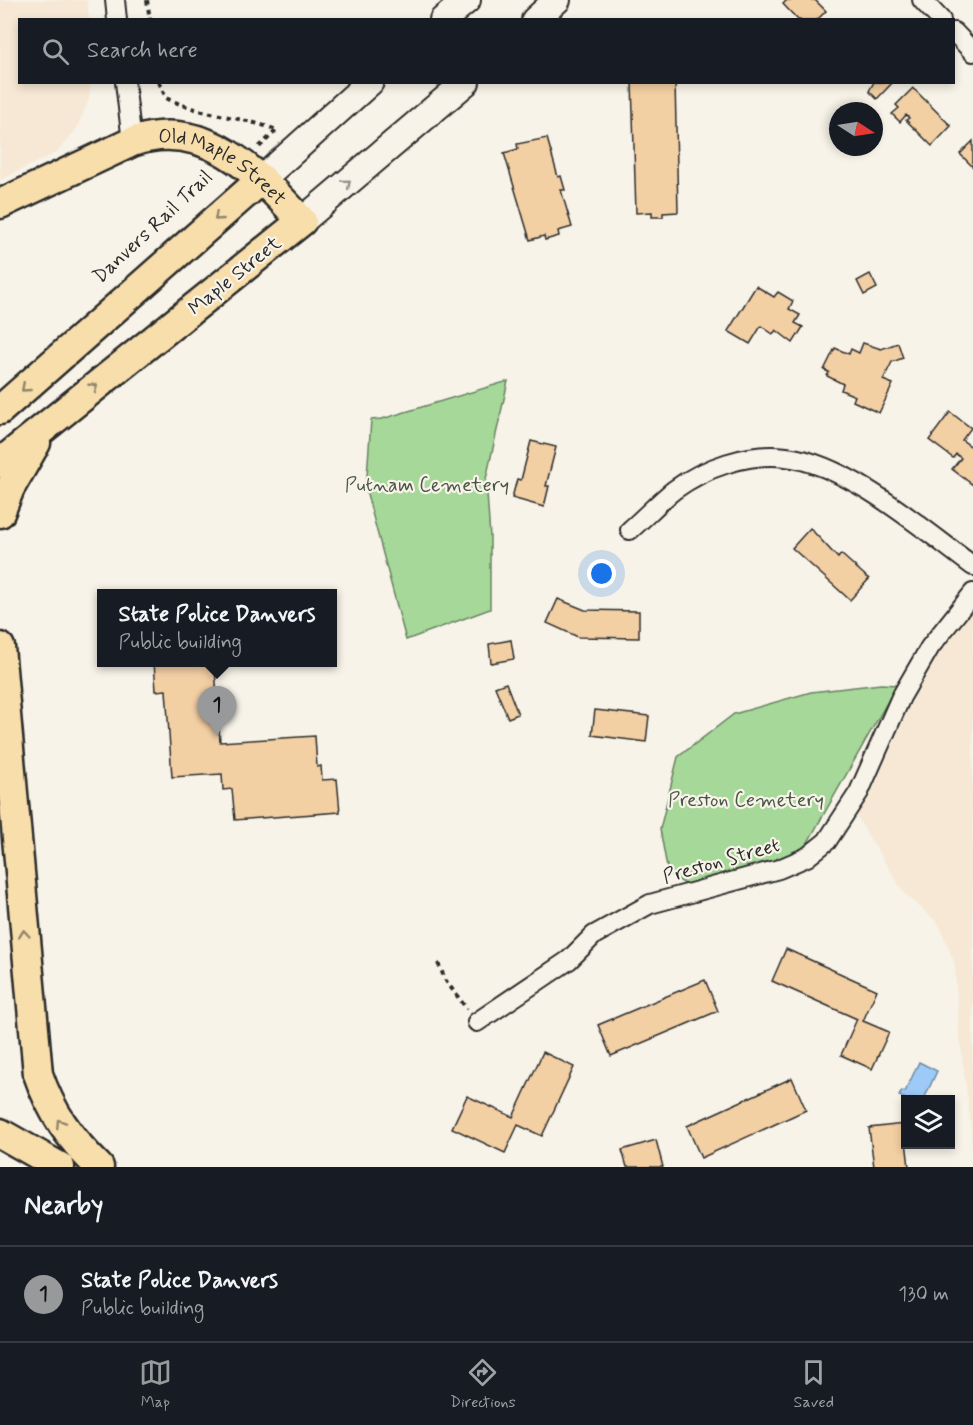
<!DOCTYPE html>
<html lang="en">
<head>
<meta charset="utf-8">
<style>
  :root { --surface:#171b24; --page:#242831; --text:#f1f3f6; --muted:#9ea1a6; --line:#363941; --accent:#98999b }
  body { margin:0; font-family:Mynerve,sans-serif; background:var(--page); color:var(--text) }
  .controls { position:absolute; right:18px; bottom:18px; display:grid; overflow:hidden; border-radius:0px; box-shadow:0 3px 9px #0003 }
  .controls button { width:54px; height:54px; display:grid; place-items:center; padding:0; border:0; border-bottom:2px solid var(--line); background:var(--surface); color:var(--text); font:30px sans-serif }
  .compass { position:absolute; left:829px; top:102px; width:54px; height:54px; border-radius:50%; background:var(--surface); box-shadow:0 3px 9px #0003; rotate:102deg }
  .you { position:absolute; left:602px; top:574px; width:21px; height:21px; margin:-15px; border:4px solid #fff; border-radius:50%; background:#1a73e8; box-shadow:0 0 0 9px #1a73e833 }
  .badge { display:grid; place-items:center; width:39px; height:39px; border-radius:50%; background:var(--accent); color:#111; font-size:20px; font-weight:700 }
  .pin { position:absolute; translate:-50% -50px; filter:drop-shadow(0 2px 3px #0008) }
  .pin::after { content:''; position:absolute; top:32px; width:21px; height:18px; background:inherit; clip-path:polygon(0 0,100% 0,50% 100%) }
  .popup { position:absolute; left:97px; top:589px; width:240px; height:78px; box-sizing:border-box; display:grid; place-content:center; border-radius:0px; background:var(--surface); filter:drop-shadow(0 2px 4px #0005); font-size:20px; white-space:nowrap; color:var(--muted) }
  .popup b { font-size:22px; color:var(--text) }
  .popup::after { content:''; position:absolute; left:50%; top:100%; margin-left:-12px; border:12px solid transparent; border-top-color:var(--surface) }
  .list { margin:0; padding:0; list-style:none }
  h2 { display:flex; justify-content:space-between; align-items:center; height:78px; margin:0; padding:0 24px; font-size:26px }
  h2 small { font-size:20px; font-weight:400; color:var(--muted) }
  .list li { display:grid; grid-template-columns:39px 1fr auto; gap:18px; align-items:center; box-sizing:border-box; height:96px; padding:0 24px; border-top:2px solid var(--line) }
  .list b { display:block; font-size:22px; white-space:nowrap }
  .list p { margin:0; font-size:20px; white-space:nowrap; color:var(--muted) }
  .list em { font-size:20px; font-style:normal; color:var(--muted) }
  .icon { flex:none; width:33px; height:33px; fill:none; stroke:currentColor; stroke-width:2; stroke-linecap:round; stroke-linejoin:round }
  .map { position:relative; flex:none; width:973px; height:1167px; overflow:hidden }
  .search { position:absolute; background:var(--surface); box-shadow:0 3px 9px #0003; left:18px; right:18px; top:18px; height:66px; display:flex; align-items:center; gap:15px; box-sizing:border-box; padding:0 21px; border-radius:0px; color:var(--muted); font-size:22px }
  .sheet { height:174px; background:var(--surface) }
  nav { display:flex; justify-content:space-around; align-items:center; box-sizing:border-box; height:84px; border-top:2px solid var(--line); background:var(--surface); font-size:16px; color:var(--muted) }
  nav a { display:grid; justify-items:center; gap:3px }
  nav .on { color:var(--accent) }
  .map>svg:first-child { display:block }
</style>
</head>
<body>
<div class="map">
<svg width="973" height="1167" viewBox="0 0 973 1167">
  <rect width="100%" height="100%" fill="#f7f3e8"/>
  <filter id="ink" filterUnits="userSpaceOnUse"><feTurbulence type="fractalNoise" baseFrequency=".0167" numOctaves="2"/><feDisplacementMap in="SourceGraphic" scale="12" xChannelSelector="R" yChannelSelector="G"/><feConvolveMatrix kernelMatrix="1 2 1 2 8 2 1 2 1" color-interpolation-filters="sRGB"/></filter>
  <g filter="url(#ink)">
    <g fill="#f6e8d4">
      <path d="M0,0H87L89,19L20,20V82L91,83L89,99L76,130L57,152L0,180Z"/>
      <path d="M973,603V1167L970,1118L959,1032L955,964L939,924L904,893L857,817L875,785L926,669L942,642Z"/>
    </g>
    <g fill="#a6d899" stroke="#688262" stroke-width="1.5">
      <path d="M508,381L486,479L490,537V609L406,640L366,490L371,420L382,419Z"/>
      <path d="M881,684L897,685L791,872L688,886L668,873L660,829L678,757L734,714L811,692Z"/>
    </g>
    <path fill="#9dcaf7" stroke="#6f8aa5" stroke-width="1.5" d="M919,1062L937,1071L924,1099H906L899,1096L902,1091L905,1092Z"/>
    <g fill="#f3cfa4" stroke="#2b2b2b" stroke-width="1.5">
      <path d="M787,0H815L826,11L817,20H798L783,4Z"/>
      <path d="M632,82H675L678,212L663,213V217H652V212L636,213Z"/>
      <path d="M874,82H893L877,99L869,91Z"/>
      <path d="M913,88L951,126L932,146L906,120L909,118L906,115L900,122L892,114L899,108L896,105Z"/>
      <path d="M547,138L558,177L561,176L565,190H561L572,227L558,231L559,236L545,240L544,236L530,240L504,153L518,149L517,144Z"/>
      <path d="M973,141V167L960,154Z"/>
      <path d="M870,274L877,288L864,295L857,281Z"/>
      <path d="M756,286L774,297L778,292L793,301L789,309L800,315L795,323L803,327L793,343L776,330L773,334L761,326L750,344L728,331Z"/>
      <path d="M863,343L881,349L898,343L903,358L892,362L883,380L893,384L879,413L853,401L855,396L841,390L843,384L827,376L829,372L824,370L835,348L849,354L851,349L859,353Z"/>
      <path d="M950,412L971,428L962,440L973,448V485L952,469L961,458L956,454L953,458L929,440Z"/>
      <path d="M531,441L556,447L546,486H549L544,507L512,498L517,479L521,480Z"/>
      <path d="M810,528L838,558L841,554L869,579L850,600L792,548Z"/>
      <path d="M558,599L585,610L639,611V638L578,637L547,623Z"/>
      <path d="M511,640L514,659L491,663L489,644Z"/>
      <path d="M154,662H280L215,667L220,742L315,736L317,767L321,766L322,780L337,779L340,812L235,820L232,789L223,790L222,774L172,777L166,690L156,691Z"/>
      <path d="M506,683L518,714L508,718L495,687Z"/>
      <path d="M595,710L649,716L646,742L592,735Z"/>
      <path d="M786,949L877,990L863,1021L889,1032L872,1069L841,1055L857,1019L772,981Z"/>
      <path d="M705,980L718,1011L611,1056L598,1025Z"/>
      <path d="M543,1052L574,1067L542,1136L518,1125L505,1153L452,1128L467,1096L513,1117Z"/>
      <path d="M792,1078L806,1110L701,1158L687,1126Z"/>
      <path d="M904,1124L909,1167H874L869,1128Z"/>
      <path d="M656,1140L663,1167H627L622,1150Z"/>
    </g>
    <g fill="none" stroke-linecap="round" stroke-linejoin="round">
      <g stroke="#2b2b2b" stroke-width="22">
        <g id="minor">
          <path d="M115,0L117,20"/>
          <path d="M922,0L941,20"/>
          <path d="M954,32L973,52"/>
          <path d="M125,82L132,142"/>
          <path d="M630,530C645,517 659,502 674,490C704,468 748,452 786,457C848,464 923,529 973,566"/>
          <path d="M477,1022L569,960L594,935L650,904L779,869L807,857L827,841L859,792L901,697L930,647L973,593"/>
        </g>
      </g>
      <g stroke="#2b2b2b" stroke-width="30">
        <g id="secondary">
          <path d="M443,20L467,0"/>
          <path d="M535,20L557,0"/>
          <path d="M262,179L370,82"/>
          <path d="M302,221L466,82"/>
        </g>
      </g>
      <g stroke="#2b2b2b" stroke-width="33">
        <g id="primary">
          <path id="s1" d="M0,204L132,142C205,116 257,173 302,221L0,463"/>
          <path d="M0,410L262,179"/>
          <path d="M0,513L10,488L36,443"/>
          <path d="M0,647L38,1074C51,1112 70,1139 99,1167"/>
          <path d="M0,1133L60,1167"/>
        </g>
      </g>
      <g stroke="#2b2b2b" stroke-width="4" stroke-dasharray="4.5 4.5" stroke-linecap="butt">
        <path d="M147,0L150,20"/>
        <path d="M159,82L166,98C200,115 240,116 277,130L258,148"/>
        <path d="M438,963L446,981L467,1009"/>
      </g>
      <use href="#minor" stroke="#f7f3e8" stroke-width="18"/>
      <use href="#secondary" stroke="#f7f3e8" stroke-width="26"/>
      <use href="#primary" stroke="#f8deab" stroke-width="28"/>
    </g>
    <defs><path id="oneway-chevron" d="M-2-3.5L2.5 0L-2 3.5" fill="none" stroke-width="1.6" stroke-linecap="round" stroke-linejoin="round" transform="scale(1.5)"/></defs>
    <use stroke="#918f8a" href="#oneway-chevron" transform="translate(347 183) rotate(-40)"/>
    <g stroke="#92846b">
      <use href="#oneway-chevron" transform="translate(218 217) rotate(139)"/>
      <use href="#oneway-chevron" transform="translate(94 387) rotate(-39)"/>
      <use href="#oneway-chevron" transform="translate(25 388) rotate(139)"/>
      <use href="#oneway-chevron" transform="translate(24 934) rotate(-95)"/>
      <use href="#oneway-chevron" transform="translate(60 1123) rotate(-123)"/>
    </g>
  </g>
  <g text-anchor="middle" stroke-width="4.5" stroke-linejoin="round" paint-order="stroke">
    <g font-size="20" fill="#2b2b2b" stroke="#f7f3e8">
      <text dy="7" stroke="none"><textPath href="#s1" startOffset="246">Old Maple Street</textPath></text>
      <text transform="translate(152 226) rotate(-43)" y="7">Danvers Rail Trail</text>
      <text transform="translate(234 275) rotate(-39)" y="7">Maple Street</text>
      <text transform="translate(721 860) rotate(-16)" y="7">Preston Street</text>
    </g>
    <g font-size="20" fill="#4a5646" stroke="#f7f3e8">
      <text x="427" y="491">Putnam Cemetery</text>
      <text x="746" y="806">Preston Cemetery</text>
    </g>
  </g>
</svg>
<div class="controls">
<button><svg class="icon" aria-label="layers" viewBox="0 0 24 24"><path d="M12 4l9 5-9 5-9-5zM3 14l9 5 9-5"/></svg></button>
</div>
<svg class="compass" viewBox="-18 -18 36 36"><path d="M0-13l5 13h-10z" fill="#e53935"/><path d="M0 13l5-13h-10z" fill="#9ea1a6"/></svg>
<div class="you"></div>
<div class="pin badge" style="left:217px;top:736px">1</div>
<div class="popup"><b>State Police Danvers</b>Public building</div>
<div class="search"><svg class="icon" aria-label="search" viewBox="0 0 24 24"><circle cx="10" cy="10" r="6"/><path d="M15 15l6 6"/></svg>Search here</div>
</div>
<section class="sheet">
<h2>Nearby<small></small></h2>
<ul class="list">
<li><span class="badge">1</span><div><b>State Police Danvers</b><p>Public building</p></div><em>130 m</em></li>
</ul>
</section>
<nav>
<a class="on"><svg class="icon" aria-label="map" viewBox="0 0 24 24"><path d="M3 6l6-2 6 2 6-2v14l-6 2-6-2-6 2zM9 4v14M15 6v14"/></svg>Map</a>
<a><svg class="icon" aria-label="directions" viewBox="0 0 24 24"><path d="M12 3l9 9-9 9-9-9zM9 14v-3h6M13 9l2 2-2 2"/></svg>Directions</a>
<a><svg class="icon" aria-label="saved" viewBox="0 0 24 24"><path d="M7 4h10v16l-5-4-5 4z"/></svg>Saved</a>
</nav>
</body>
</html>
